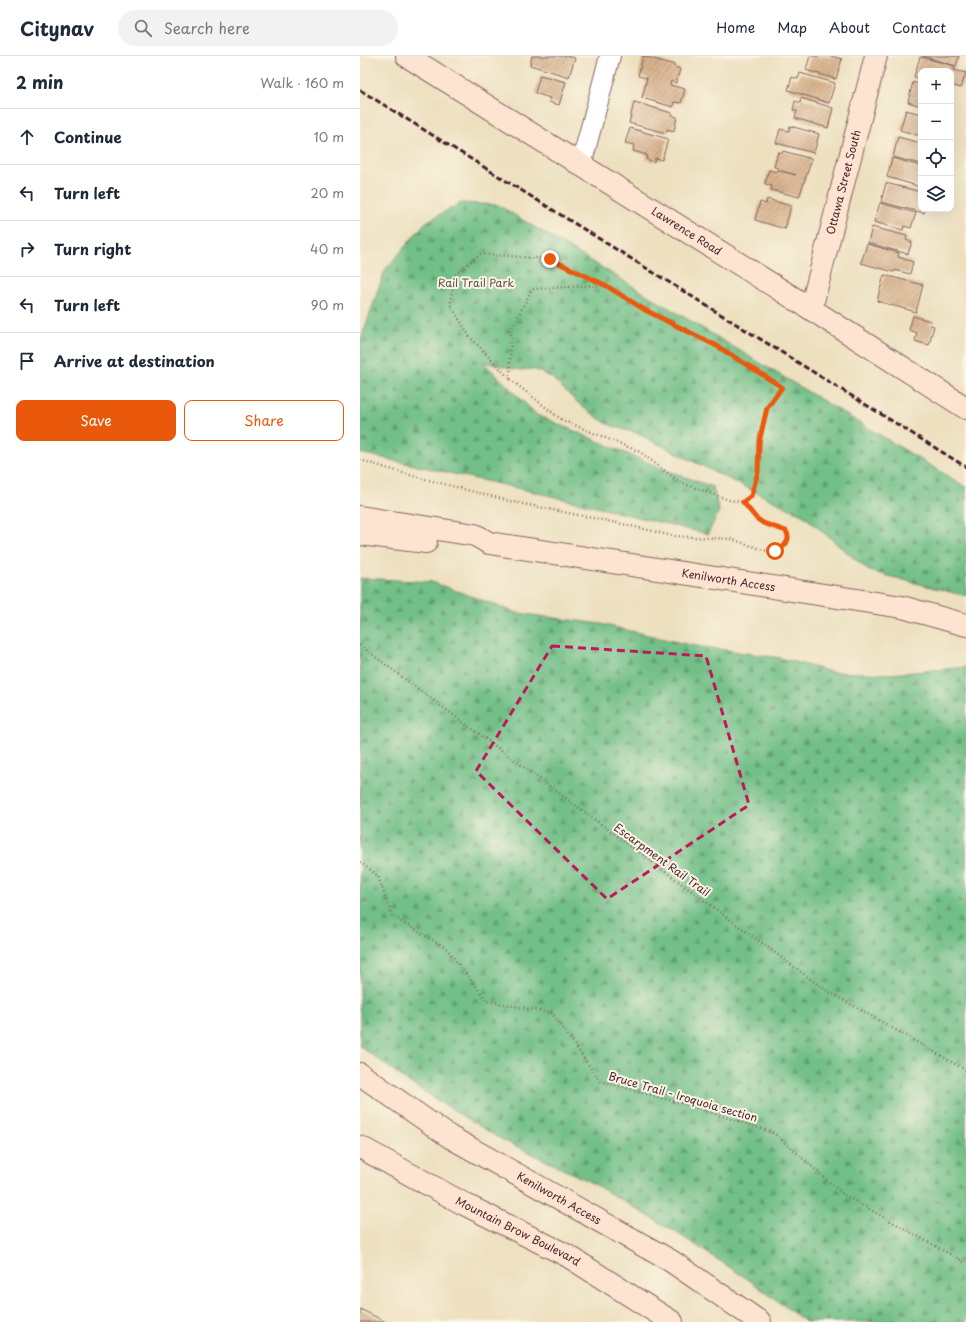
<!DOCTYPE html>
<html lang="en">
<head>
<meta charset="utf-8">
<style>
  :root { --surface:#fff; --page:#f2f2f3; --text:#1f2937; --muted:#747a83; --line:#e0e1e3; --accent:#ea580c }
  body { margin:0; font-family:"Playpen Sans",sans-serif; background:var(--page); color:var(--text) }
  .controls { position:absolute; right:12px; top:12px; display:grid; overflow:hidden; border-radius:8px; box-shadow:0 4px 16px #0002 }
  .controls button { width:36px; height:36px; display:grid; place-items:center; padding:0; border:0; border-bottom:1px solid var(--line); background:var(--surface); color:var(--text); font:20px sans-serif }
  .stop { position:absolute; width:12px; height:12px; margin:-9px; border:3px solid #ea580c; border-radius:50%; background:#fff }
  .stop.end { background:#ea580c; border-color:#fff; box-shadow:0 1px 4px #0008 }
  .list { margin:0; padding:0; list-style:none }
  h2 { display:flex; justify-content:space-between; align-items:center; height:52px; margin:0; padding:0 16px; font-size:17px }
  h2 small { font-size:13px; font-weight:400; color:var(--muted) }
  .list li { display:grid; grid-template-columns:26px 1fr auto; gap:12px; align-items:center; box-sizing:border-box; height:56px; padding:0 16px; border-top:1px solid var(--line) }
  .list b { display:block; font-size:15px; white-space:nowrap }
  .list em { font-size:13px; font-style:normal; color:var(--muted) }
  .actions { display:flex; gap:8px; padding:12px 16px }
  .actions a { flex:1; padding:9px 0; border:1px solid var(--accent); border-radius:8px; text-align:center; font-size:14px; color:var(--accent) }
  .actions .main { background:var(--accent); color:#fff }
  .icon { flex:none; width:22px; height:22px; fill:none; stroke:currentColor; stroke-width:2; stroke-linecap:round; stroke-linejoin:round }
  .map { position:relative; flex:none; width:606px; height:1266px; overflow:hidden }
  header { display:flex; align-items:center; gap:24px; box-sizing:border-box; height:56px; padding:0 20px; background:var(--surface); border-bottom:1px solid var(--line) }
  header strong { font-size:19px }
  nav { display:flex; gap:22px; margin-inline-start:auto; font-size:14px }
  .search { width:280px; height:36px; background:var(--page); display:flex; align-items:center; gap:10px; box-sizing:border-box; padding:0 14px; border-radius:22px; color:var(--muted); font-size:15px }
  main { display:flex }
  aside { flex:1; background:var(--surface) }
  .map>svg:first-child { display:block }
</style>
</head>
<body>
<header>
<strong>Citynav</strong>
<div class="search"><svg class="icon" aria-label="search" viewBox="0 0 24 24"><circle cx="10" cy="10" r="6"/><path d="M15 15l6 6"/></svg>Search here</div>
<nav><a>Home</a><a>Map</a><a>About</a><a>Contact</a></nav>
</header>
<main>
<aside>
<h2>2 min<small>Walk · 160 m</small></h2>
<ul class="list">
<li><svg class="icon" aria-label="ahead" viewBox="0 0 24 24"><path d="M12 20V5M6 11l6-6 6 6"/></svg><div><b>Continue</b></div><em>10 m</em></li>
<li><svg class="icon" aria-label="left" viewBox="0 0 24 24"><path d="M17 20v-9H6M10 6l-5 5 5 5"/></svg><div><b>Turn left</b></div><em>20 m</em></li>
<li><svg class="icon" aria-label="right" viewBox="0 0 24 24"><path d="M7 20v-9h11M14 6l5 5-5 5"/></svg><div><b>Turn right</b></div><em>40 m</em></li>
<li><svg class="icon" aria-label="left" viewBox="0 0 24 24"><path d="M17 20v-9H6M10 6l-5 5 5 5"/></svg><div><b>Turn left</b></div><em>90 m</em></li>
<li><svg class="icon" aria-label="arrive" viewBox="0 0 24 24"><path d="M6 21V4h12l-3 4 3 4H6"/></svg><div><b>Arrive at destination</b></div></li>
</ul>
<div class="actions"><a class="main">Save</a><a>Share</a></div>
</aside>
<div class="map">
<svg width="606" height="1266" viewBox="0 0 606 1266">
  <defs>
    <pattern id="forest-firs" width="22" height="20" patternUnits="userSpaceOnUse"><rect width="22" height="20" fill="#72bf88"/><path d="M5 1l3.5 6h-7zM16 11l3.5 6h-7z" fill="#609b6f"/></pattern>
    <pattern id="building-hatch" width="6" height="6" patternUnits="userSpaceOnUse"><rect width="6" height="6" fill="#d8b38d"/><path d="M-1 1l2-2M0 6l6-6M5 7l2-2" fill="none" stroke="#b19173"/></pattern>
  </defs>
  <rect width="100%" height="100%" fill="#fcf5e5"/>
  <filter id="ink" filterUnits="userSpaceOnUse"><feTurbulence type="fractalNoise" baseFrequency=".025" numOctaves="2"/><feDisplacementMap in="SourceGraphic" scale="8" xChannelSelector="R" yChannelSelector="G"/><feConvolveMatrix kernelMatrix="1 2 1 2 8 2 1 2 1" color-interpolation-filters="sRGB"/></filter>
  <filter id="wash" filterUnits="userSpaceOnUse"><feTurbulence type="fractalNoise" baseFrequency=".012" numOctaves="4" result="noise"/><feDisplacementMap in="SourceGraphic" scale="16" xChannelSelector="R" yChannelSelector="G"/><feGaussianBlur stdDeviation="0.9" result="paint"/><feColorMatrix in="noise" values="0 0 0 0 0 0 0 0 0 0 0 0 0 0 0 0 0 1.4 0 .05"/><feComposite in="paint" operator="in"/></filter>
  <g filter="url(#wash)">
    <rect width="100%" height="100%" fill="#ede0bf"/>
    <g fill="url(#forest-firs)" stroke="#5e6f5a">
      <path d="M101,147L138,149L606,431V540L509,515L444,460L276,377L247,368L220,349L191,321L173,313L161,314L123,306L177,359L298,411L353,431L359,455L348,478L170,435L0,397V286L25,214L66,166Z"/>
      <path d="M0,522L72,526L157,557L241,568L330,589L420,602L472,616L532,618L606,611V1266H446L389,1224L317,1177L236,1129L139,1082L53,1029L0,990Z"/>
    </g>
    <g id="blocks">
      <g fill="url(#building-hatch)">
        <path d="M172,0H207L215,2L209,21L170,9Z"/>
        <path d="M283,0L315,9L314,11L320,13L316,27L311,25L310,29L325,33L321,47L314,46L313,51L282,42L287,22L278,20Z"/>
        <path d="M450,0H471L482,3L476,23L446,14Z"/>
        <path d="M562,0H599L596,10Z"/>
        <path d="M560,1L595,10L594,14L606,17L601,32L591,29V15H561V23L554,21Z"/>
        <path d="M440,17L475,27L469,47L428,34L432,21L438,23Z"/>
        <path d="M180,19L206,26L199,49L189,46L190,42L175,37Z"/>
        <path d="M553,26L561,29V50L548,46Z"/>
        <path d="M441,42L473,52L468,72L435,62L437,55L433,54L435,45L440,47Z"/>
        <path d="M274,46L312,57L311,59L317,61L314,75L307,73L306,77L269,67Z"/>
        <path d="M546,54L561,58V80L540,74Z"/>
        <path d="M430,70L459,78L454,97L416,87L420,73L429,75Z"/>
        <path d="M270,72L308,83L302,104L295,102L294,106L286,103L287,99L273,95L274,89L265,87Z"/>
        <path d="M538,81L561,87V108L533,101Z"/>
        <path d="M423,95L452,103L439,141L411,134L412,130L405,128L409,114L416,116L417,114L436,119L418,114V112L414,111L418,96L422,97Z"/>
        <path d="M532,102L561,110V131L527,121Z"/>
        <path d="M526,127L561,136L560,140L561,141V153H565L564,157L521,146Z"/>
        <path d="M407,143L431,150L425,173L395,164L400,146L406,148Z"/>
        <path d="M520,147L556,157L551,172L544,170L543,174L514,166Z"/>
        <path d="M512,171L547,180L546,184L552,186L548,198L508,187Z"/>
        <path d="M507,188L539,197L538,201L553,206L550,218L535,214L534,216L501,207Z"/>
        <path d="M524,219L563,229L556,256L517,245Z"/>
        <path d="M553,260L571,265L570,269L574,270L569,289L555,285L557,277L549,274Z"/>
        <path d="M0,1253L26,1266H0Z"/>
      </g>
    </g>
  </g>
  <g filter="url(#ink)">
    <use href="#blocks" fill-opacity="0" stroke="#83635f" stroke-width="1"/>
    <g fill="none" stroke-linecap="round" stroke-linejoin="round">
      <g stroke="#83635f" stroke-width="22">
        <path id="street" d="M221,109L250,0"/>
      </g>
      <g stroke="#83635f" stroke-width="24">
        <g id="secondary">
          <path id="s1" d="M47,0L451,253L606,352"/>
          <path id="s2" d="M451,253L516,0"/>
          <path id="s3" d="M0,461L115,479L129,487L542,551L606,569"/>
          <path d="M0,478L66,486"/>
          <path id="s4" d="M0,1018L90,1081L311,1205L400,1266"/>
          <path id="s5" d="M0,1091L104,1148L208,1200L312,1266"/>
        </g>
      </g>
      <g stroke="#83635f" stroke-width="2.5" stroke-dasharray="1 3" stroke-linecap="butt">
        <path d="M150,323L151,274L172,233L244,229"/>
        <path d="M0,404L53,420L154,446L267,469L313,480L371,483L410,496C419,495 424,491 428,483L426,475L403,467L396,462L383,446L369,444L319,426L280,396L202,364L150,323L110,281L90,248L95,219L120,198L189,203L245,229L285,254L357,290L422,331L407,352L399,386L398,416L391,440L383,446"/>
        <path d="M0,589L42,621L464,933L606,1014"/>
        <path d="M0,806L18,820L32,860L86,892L127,945L192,957L240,1025L335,1051L414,1077L484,1139L606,1207"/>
      </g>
      <use href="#street" stroke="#fff" stroke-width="20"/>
      <use href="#secondary" stroke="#fde4d1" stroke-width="22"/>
      <path stroke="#4a1f2b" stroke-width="3" stroke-dasharray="6 3" stroke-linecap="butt" d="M0,34L606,411"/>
    </g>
  </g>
  <g fill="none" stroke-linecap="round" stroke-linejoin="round" filter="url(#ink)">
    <path stroke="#ea580c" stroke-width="5" d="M190,203L245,229L285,254L357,290L422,331L407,352L399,386L398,416L391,440L383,446L396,462L403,467L426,475C432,484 424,492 415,495"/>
  </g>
  <path fill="none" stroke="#c2185b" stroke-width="3" stroke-dasharray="8 5" stroke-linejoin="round" d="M192,590L346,600L389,749L247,843L116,715Z"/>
  <g text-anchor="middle" stroke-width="4" stroke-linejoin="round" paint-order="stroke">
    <g font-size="11" fill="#4a1f2b" stroke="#fcf5e5">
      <text dy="4" stroke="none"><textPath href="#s2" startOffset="131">Ottawa Street South</textPath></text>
      <text dy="4" stroke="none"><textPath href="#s1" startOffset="330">Lawrence Road</textPath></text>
      <text dy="4" stroke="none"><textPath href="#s3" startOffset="375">Kenilworth Access</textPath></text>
      <text transform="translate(302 804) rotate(36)" y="4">Escarpment Rail Trail</text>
      <text transform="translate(323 1041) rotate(16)" y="4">Bruce Trail - Iroquoia section</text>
      <text dy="4" stroke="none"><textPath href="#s4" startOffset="235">Kenilworth Access</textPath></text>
      <text dy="4" stroke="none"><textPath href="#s5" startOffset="179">Mountain Brow Boulevard</textPath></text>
    </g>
    <g font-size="11" fill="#5b5049" stroke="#fcf5e5">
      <text x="116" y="231">Rail Trail Park</text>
    </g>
  </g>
</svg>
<div class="controls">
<button>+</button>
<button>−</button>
<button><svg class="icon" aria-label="locate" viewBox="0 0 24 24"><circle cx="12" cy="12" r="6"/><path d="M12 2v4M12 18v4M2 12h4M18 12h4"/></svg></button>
<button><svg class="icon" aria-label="layers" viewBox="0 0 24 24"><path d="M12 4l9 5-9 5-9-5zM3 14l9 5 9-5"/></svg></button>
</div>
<div class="stop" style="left:415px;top:495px"></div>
<div class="stop end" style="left:190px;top:203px"></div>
</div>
</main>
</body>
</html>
